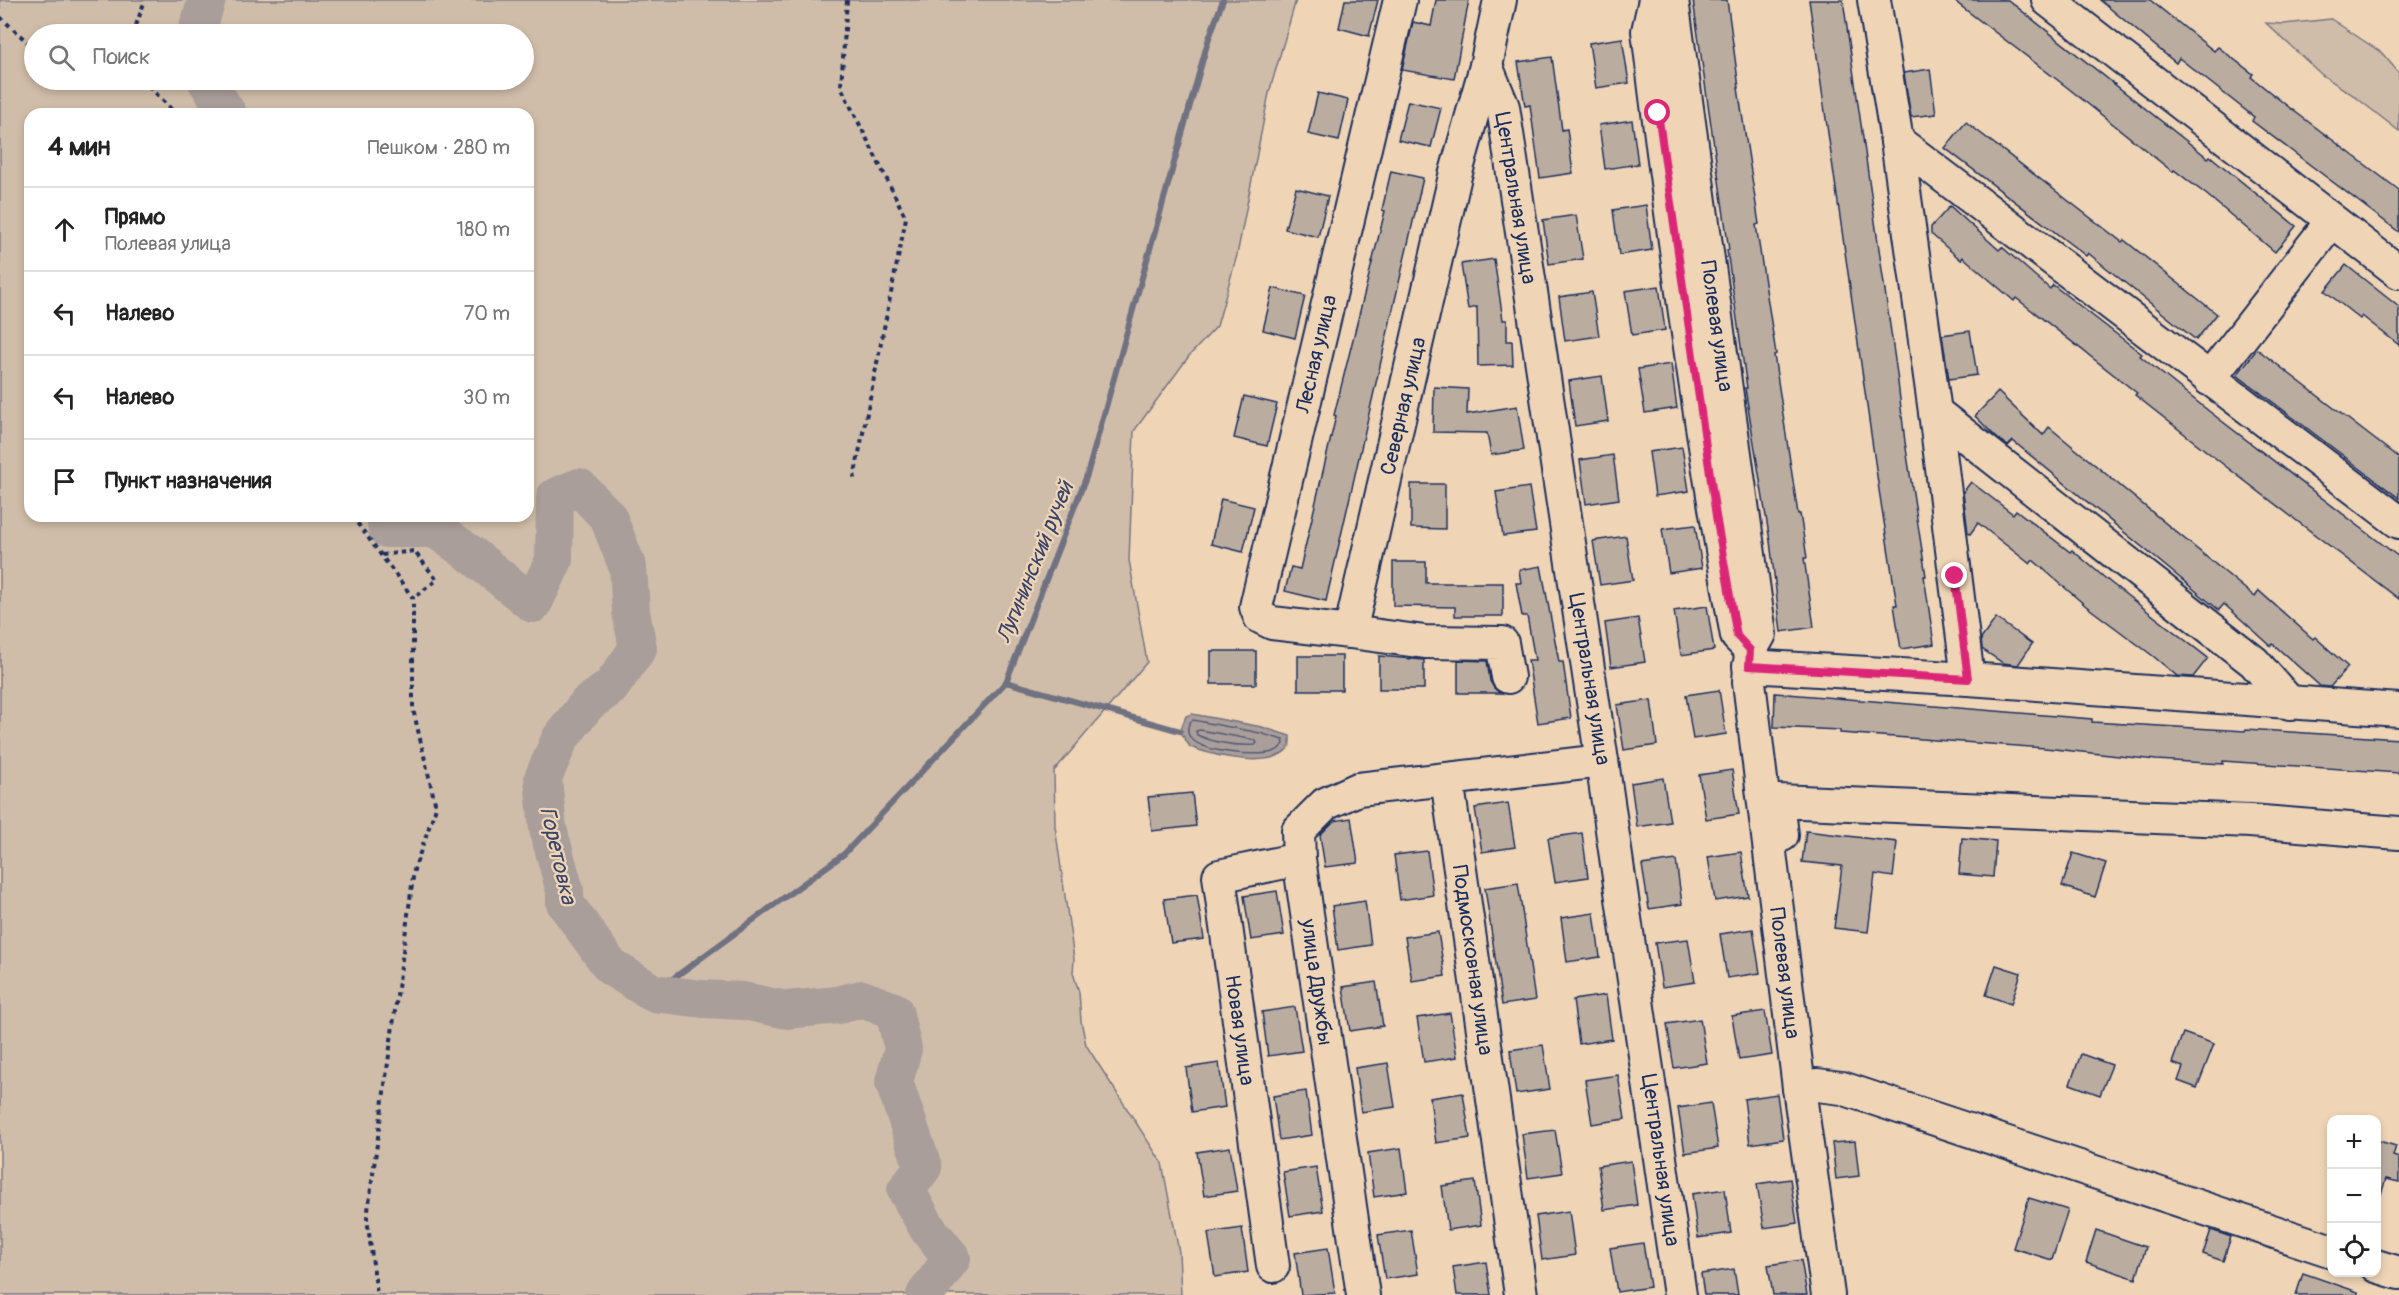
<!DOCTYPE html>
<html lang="ru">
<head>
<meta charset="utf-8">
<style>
  :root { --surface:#fff; --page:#f2f2f2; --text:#222; --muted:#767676; --line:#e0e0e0 }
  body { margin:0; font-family:Pangolin,sans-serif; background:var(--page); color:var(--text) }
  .controls { position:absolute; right:18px; bottom:18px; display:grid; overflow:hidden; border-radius:12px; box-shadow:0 3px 9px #0003 }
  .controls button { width:54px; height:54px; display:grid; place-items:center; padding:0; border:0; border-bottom:2px solid var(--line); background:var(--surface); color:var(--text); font:30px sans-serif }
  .stop { position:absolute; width:18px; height:18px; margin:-14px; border:4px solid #db2777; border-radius:50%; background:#fff }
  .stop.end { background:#db2777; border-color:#fff; box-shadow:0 2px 6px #0008 }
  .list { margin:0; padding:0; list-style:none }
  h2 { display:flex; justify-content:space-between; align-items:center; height:78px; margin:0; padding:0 24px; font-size:26px }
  h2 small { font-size:20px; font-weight:400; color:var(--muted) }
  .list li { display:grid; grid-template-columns:39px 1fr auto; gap:18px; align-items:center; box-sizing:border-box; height:84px; padding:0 24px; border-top:2px solid var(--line) }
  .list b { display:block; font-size:22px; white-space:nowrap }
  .list p { margin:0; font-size:20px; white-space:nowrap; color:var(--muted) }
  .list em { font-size:20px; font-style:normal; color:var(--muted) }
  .icon { flex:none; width:33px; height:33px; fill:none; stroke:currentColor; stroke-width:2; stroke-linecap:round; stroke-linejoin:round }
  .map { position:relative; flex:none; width:2399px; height:1295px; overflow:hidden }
  .search { position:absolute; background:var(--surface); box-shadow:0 3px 9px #0003; left:24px; top:24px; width:510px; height:66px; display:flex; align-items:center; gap:15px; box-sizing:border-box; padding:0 21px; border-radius:33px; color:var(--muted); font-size:22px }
  .panel { position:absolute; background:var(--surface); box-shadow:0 3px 9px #0003; left:24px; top:108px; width:510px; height:414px; border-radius:18px }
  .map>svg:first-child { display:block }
</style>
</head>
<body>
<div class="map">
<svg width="2399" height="1295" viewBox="0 0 2399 1295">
  <rect width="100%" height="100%" fill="#efd5b6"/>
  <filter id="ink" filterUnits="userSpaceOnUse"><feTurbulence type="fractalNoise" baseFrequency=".0167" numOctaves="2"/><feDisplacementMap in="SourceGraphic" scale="12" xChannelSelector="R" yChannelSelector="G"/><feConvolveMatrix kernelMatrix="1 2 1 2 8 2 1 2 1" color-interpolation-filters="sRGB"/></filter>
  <g filter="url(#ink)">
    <g fill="#d0bda9" stroke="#767684" stroke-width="1.5" fill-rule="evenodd">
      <path d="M0,0H1296L1269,93L1237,255L1217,326L1189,356L1134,431L1129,560L1147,662L1054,771L1055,826L1074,959L1073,973L1079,992L1081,1021L1086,1045L1162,1163L1179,1252L1181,1295H0ZM34,34H524V80H34ZM30,114H528V516H30Z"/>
      <path d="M2331,19L2382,53L2399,73V131L2353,95L2322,75L2266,23L2284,24Z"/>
    </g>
    <path fill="#a99e9a" stroke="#707282" stroke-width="1.5" d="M1192,714L1262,727L1290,736V745C1276,772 1212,755 1190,747L1180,731L1186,716Z"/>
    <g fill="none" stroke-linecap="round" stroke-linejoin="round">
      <g stroke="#545b76" stroke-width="1.5">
        <path d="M1193,720L1260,733L1283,740L1284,744C1281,747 1278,751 1273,752C1256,757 1173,753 1190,722Z"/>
        <path d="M1200,730L1255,740L1257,743L1255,745C1236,746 1215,743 1197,735L1196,731Z"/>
      </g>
      <g stroke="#707282" stroke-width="6">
        <path d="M1006,682L1180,731"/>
        <path d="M653,993L844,854L1006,682L1087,475L1208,41L1223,0"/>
      </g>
      <g stroke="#a99e9a" stroke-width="38">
        <path d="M196,34L207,0"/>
        <path d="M206,80L228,114"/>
        <path d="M385,516L387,529H435L472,555L533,604L554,560L555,497L579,487L608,517L628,568L631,612L638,648L611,687L587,704L560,739L543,778L548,829L565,891V903L611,967L653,993L703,999L743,1001L787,1010L838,1005L862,999L894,1011L903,1049L894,1082L923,1167L906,1190L928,1229L952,1258L925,1295"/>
      </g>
    </g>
    <g fill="#bbaca0" stroke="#1b2f5e" stroke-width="1.5">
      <path d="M1345,0H1378L1369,36L1339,28Z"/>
      <path d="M1436,0H1469L1454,79L1402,70L1413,22L1431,26Z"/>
      <path d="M1693,0H1727L1739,88H1738L1759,224L1756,225L1776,354L1774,355L1798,514H1800L1807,558H1804L1814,627L1781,632L1770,541L1745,388H1747L1727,250H1729Z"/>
      <path d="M1809,0H1843L1897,374L1905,442L1926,576H1924L1934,644L1901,649L1894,605H1897L1879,490Z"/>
      <path d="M1953,0H2008L2208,158L2210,156L2296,226L2275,252L2207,195L2174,170L2173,172L2068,88Z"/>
      <path d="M2100,0H2150L2214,51L2218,47L2253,74L2251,77L2290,108L2399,190V232L2252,121L2254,117L2179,58L2176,63Z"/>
      <path d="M1622,38L1629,83L1596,88L1589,43Z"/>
      <path d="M1552,57L1562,130L1567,129L1573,173L1540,178L1530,105L1525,106L1518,62Z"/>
      <path d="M1930,69L1936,114L1911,117L1904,73Z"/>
      <path d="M1318,93L1348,100L1339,141L1308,134Z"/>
      <path d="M1408,101L1441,108L1431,147L1398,140Z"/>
      <path d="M1632,120L1638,164L1605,169L1599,125Z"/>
      <path d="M1966,122L2122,242L2124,240L2217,314L2196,340L2088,253L2086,256L1945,148Z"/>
      <path d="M1391,171L1423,178L1326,601L1285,591L1291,567L1300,569L1336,416L1334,415L1385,211L1382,210Z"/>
      <path d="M1296,188L1328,196L1318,237L1285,229Z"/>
      <path d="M1646,205L1652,250L1619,255L1613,210Z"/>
      <path d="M1950,206L1999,250L2002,247L2050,289L2053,285L2142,354L2140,356L2210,412L2399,557V599L2224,465L2135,395L2137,393L2016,298L2014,301L1963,257L1961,260L1931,234V227Z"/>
      <path d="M1576,215L1583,259L1549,264L1543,220Z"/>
      <path d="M1494,259L1503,320H1507V341H1512L1513,365L1478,366L1477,307L1468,309L1461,264Z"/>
      <path d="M2346,265L2399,307V345L2362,316L2360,319L2325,291Z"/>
      <path d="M1659,286L1665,330L1632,335L1625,291Z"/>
      <path d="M1273,288L1305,296L1295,338L1263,330Z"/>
      <path d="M1592,292L1599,336L1565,341L1559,297Z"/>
      <path d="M1970,331L1977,375L1949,379L1942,335Z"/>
      <path d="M2257,349L2399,458V498L2237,375Z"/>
      <path d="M1671,364L1677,408L1645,413L1638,369Z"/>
      <path d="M1602,376L1608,421L1575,426L1569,381Z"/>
      <path d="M1434,387L1468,389L1467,414L1517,406L1524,450L1491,455L1487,433L1433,432Z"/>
      <path d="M1998,392L2043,435L2049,427L2255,597L2259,591L2313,639L2315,637L2348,667L2330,687L2320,686L2273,644L2271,646L2224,604L2219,610L2013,441L2008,446L1997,438L1975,416Z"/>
      <path d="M1244,396L1277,404L1267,446L1234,438Z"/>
      <path d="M1682,447L1689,491L1655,496L1649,452Z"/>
      <path d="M1613,455L1619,499L1586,504L1580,460Z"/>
      <path d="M1971,482L2013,514L2016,510L2070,552L2072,550L2111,583L2208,658L2193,677L2177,676L2153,656L2086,606L2033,560L2030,564L1978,523L1970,534L1968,533L1963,492Z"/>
      <path d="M1411,484H1445V529L1411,528Z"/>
      <path d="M1529,487L1536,532L1503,536L1496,492Z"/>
      <path d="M1221,499L1254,507L1243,552L1211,544Z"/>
      <path d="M1695,525L1702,568L1669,573L1662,529Z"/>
      <path d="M1626,536L1633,580L1600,585L1593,541Z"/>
      <path d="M1393,562H1426V583H1503V616H1455V607L1393,606Z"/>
      <path d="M1541,566L1559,662H1563L1571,718L1538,723L1528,660H1535L1527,616H1522L1516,583H1521L1519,570Z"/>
      <path d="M1707,606L1714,650L1681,655L1674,611Z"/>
      <path d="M1638,618L1645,662L1611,667L1605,623Z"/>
      <path d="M1996,618L2032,644L2018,665L2003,663L1982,649L1981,639Z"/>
      <rect x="1211" y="651" width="45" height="33"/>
      <rect x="1298" y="656" width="44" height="34"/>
      <path d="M1379,656L1424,660V689H1379Z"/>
      <path d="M1458,660L1487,661L1490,681L1494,688L1500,693H1458Z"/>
      <path d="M1719,690L1726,734L1693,739L1686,695Z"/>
      <path d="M1775,693L2092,719V722L2245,731L2246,729L2399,739V773L2223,761V764L2156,760L2045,748L1840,733V730L1774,727Z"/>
      <path d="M1651,700L1657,745L1624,750L1617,705Z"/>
      <path d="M1732,770L1739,814L1706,819L1699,775Z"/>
      <path d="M1663,778L1670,822L1637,827L1631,783Z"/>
      <path d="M1192,793L1196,826L1152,831L1148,797Z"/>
      <path d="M1508,803L1515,847L1482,852L1475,808Z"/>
      <path d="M1351,818L1358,863L1325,867L1320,835L1334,821Z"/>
      <path d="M1806,831L1897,842L1893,877L1875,874L1868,932L1834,928L1842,866L1802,862Z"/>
      <path d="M1582,833L1588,877L1555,882L1548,838Z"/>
      <path d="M1962,838L1996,841L1993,877L1959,874Z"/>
      <path d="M1427,851L1433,895L1400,900L1394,855Z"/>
      <path d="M1741,852L1748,896L1715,901L1708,857Z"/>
      <path d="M2073,853L2106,863L2095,897L2062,886Z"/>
      <path d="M1676,860L1682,904L1649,909L1642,865Z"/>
      <path d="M1518,883L1535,1000L1502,1005L1485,888Z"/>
      <path d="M1277,891L1284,935L1251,940L1244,896Z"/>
      <path d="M1197,895L1204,939L1171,943L1164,899Z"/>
      <path d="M1365,901L1371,945L1338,950L1332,906Z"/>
      <path d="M1594,913L1600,957L1567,962L1561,918Z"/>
      <path d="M1753,929L1760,973L1727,978L1720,934Z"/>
      <path d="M1438,932L1445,976L1412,981L1405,937Z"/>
      <path d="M1688,939L1695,982L1662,987L1655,943Z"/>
      <path d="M1996,965L2021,973L2011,1004L1986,995Z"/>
      <path d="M1376,982L1383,1026L1350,1031L1343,987Z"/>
      <path d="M1606,995L1612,1039L1579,1044L1573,1000Z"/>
      <path d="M1295,1007L1302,1051L1268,1056L1262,1012Z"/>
      <path d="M1765,1011L1772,1055L1739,1060L1732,1016Z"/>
      <path d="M1450,1013L1457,1057L1424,1062L1417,1018Z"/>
      <path d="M1700,1019L1707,1063L1674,1068L1667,1024Z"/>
      <path d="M2183,1033L2214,1044L2197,1088L2178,1081L2183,1067L2172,1063Z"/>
      <path d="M1543,1045L1550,1089L1516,1094L1510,1050Z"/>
      <path d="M2081,1054L2112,1065L2100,1095L2070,1084Z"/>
      <path d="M1219,1063L1225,1107L1192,1112L1186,1068Z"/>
      <path d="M1388,1063L1395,1107L1361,1112L1355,1068Z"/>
      <path d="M1618,1075L1625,1119L1592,1124L1585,1080Z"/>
      <path d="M1306,1091L1312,1135L1279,1140L1273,1096Z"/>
      <path d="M1463,1093L1470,1138L1436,1143L1430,1098Z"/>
      <path d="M1777,1094L1783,1139L1750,1144L1744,1099Z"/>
      <path d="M1711,1103L1718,1148L1685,1153L1678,1108Z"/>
      <path d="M1555,1130L1562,1173L1528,1178L1522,1134Z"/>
      <path d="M2376,1140L2396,1146L2393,1156L2399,1158V1182L2386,1179L2380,1197L2376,1196Z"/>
      <path d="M1855,1141L1859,1176L1836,1179L1832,1143Z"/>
      <path d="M1230,1147L1237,1191L1204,1196L1197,1152Z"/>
      <path d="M1401,1148L1407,1192L1374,1197L1368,1153Z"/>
      <path d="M1631,1161L1637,1205L1604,1210L1598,1166Z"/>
      <path d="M1316,1167L1323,1211L1290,1216L1283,1172Z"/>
      <path d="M1790,1179L1797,1223L1764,1228L1757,1184Z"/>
      <path d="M1475,1181L1481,1225L1448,1230L1442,1186Z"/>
      <path d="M1725,1189L1731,1233L1698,1238L1692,1194Z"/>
      <path d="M2029,1198L2068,1210L2052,1260L2013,1248Z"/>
      <path d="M1569,1211L1575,1255L1542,1260L1536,1216Z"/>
      <path d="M1242,1228L1248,1272L1215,1277L1208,1233Z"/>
      <path d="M1411,1230L1418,1274L1385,1279L1378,1235Z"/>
      <path d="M2096,1230L2146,1247L2136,1279L2086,1262Z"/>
      <path d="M2211,1230L2231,1237L2223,1261L2203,1254Z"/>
      <path d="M1643,1243L1650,1287L1617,1292L1610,1248Z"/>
      <path d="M1328,1248L1335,1293L1301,1295L1295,1253Z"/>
      <path d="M1801,1260L1807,1295H1773L1768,1265Z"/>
      <path d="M1486,1262L1491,1295H1457L1453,1267Z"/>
      <path d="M1734,1269L1738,1295H1704L1701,1274Z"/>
      <path d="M2303,1273L2358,1292V1295H2296Z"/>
    </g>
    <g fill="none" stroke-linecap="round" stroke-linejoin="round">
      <g stroke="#1b2f5e" stroke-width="36">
        <g id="minor">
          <path d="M1500,0L1486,66L1455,176L1350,632L1425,642L1502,643L1508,677"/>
          <path d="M1655,0L1648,31C1672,233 1701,435 1737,636L1751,650"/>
          <path d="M1672,0L1760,634L1751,650L1749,682L1799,1088L1828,1295"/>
          <path d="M1874,0L1897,141L1935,412L1968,679"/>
          <path d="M2048,0L2399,272"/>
          <path d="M1486,66L1503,107L1602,761L1680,1295"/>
          <path d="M1897,141L2399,522"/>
          <path d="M2209,379L2332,221"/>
          <path d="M1935,412L2254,662L2290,703"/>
          <path d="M1350,632L1272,623L1260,617L1256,607L1400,0"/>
          <path d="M1749,666L1968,679L2399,710"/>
          <path d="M1782,835L1778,801L2250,821L2399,833"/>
          <path d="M1799,1088L1817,1085L1842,1088L2332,1251"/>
          <path d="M1273,1266L1219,876L1299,859"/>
          <path d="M2376,1266L2399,1273"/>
          <path d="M1363,1295L1299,859L1298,831L1325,804L1358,789L1447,779"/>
          <path d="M1521,1295L1447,779L1602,761"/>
        </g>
      </g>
      <g stroke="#1b2f5e" stroke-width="4" stroke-dasharray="4.5 4.5" stroke-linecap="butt">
        <path d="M847,0L841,87L906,218L854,478"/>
        <path d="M0,17L34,48"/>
        <path d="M133,34L145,0"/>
        <path d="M143,80L176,114"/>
        <path d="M352,516L413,598V709L436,807L414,870L367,1218L377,1295"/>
        <path d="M382,555L414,551L437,580L413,598"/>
      </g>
      <use href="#minor" stroke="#efd5b6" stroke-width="32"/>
    </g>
  </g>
  <g fill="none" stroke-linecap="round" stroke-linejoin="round" filter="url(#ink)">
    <path stroke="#db2777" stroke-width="8" d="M1658,113L1716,516L1737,636L1750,650L1749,666L1968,679L1955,576"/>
  </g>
  <g text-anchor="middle" stroke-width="4.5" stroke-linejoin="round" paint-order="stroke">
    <g font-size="21" fill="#1b2f5e" stroke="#efd5b6">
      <text transform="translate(1516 198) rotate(81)" y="7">Центральная улица</text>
      <text transform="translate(1717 326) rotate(82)" y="7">Полевая улица</text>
      <text transform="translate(1316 354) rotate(-77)" y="7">Лесная улица</text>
      <text transform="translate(1403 406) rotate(-77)" y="7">Северная улица</text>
      <text transform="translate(1590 679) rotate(81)" y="7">Центральная улица</text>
      <text transform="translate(1473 960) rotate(82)" y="7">Подмосковная улица</text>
      <text transform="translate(1785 973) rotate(83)" y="7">Полевая улица</text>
      <text transform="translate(1317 982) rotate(82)" y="7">улица Дружбы</text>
      <text transform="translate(1240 1030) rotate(82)" y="7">Новая улица</text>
      <text transform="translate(1661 1160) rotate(82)" y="7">Центральная улица</text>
    </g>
    <g font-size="22" font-style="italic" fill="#37456a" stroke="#efd5b6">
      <text transform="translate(1034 562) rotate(-68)" y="8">Лугининский ручей</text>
      <text transform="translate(559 855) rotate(77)" y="8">Горетовка</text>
    </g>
  </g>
</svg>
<div class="controls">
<button>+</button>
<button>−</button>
<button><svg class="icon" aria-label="locate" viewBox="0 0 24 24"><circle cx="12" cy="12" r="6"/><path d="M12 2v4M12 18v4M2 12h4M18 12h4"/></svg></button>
</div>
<div class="stop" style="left:1658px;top:113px"></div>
<div class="stop end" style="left:1955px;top:576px"></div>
<div class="search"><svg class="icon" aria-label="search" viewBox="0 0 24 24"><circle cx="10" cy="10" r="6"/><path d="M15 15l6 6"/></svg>Поиск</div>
<section class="panel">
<h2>4 мин<small>Пешком · 280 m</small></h2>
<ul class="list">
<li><svg class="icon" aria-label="ahead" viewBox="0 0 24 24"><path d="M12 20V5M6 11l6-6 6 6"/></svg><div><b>Прямо</b><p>Полевая улица</p></div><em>180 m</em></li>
<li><svg class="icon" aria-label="left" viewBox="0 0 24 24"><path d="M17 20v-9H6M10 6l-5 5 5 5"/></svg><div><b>Налево</b></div><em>70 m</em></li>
<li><svg class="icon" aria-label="left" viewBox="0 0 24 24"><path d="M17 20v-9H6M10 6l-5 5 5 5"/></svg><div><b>Налево</b></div><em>30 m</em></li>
<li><svg class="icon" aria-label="arrive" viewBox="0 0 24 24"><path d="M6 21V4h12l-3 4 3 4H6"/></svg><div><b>Пункт назначения</b></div></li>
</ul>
</section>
</div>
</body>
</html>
